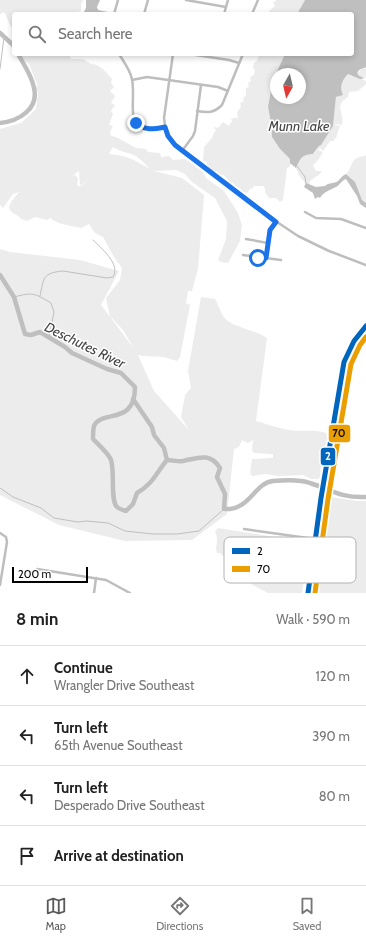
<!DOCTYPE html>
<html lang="en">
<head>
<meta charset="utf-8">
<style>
  :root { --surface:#fff; --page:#f2f2f2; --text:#222; --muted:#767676; --line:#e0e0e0; --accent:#595959 }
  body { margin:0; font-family:Cabin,sans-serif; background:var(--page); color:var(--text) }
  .compass { position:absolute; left:270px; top:68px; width:36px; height:36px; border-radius:50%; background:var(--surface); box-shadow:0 2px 6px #0003; rotate:188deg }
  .scale { position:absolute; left:12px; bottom:10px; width:76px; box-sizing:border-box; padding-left:4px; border:2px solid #000; border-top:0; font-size:11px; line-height:14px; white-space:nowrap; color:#000; -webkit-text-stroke:3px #fff; paint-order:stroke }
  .stop { position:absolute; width:12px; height:12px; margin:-9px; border:3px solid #1a73e8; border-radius:50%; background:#fff }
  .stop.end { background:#1a73e8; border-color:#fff; box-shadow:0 1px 4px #0008 }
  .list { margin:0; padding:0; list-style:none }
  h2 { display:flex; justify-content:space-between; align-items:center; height:52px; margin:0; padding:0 16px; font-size:17px }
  h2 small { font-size:13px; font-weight:400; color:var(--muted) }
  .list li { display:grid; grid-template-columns:26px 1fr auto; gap:12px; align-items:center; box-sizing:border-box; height:60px; padding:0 16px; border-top:1px solid var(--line) }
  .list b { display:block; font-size:15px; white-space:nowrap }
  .list p { margin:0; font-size:13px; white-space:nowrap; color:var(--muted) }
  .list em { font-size:13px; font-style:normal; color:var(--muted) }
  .icon { flex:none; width:22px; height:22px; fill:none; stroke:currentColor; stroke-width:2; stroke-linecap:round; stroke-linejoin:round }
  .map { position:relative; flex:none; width:366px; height:593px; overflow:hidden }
  .search { position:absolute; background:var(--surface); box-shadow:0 2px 6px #0003; left:12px; right:12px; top:12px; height:44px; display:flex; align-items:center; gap:10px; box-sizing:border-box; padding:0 14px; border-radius:4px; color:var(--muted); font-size:15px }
  .sheet { height:292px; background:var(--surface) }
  nav { display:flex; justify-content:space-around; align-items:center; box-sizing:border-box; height:56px; border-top:1px solid var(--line); background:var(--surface); font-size:11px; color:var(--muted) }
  nav a { display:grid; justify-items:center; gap:2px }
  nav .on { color:var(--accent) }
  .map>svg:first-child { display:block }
</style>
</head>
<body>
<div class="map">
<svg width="366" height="593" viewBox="0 0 366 593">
  <rect width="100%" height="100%" fill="#fff"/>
  <g fill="#ececec" fill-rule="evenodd">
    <path d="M0,0H83L81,4V11L70,14H14V31C9,25 8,18 4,12L0,14Z"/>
    <path d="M276,0H305L297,14H269V11L275,6L273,2L276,1Z"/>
    <path d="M20,54H69L71,59H83L91,64L97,65L103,69L112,79L111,83L114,87L110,91L115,96L111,103L115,105L111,111L113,114L109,125L113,126L110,132L111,136L116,137L136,148L146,149L148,152L160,153L161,157L169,156L173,160L185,159L203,172L206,178L224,191L238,213L242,225L240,241L228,263L221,262L218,260L226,239L227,221L215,198L192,182L185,174L176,170L154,171L182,178L204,195L198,269L192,291H188L186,303L190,305L180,357L177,361L164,357L143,356L138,355L154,391L189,430L181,417L185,395L191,388L188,371L201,297L215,299C218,304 220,311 223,316C231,328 255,329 267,338L256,421C267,424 278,428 289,430C302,432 315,429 326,433L328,440C322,449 321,465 320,477L318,479H311L303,475L279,476L265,474L253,476L251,475C249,469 252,464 252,459L273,458V454L254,453L252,450L253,440L248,443L242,440L239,447L234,449L227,514L192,540L125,541L59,525L0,495V249L10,252L80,260L119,271L101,305L110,317L106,298L120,280L122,268L114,257L103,237L95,233L89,224L81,228C70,225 58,225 50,218L47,220L35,217L27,221L21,219C18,214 10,214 9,207L11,202L19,192L13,194L3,208L0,205V129L21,123L36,109L38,92L36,89L37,84L29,64L21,58ZM113,147C119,151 125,152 132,154C139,157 145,164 150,169C134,160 129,156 109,154ZM79,171L80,186L91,178L80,187L77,185L78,178L75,175L72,176ZM111,317L123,330L134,349L111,318Z"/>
    <path d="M260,54H285L272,84L268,107L271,123L272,137L280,149L290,159L291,164L289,167L287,168L283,200L280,202L276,198H269L265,192V188L263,186H254L253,188L250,189L247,193L243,192C240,187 235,187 233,183L230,182L224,175H221L216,171L212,172L207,164V162L203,161L204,147L212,138L213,135L216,130L214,128L215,127L218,128L223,122L229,126L232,121L231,119L234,118H238L237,112L241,107L240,103L244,101L243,98L246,95V88L249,87L248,83L251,81L250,77L254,75L255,70L253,68L254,63L257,61L258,57L260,56Z"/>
    <path d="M365,67H366V78L363,76L362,79L366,81V84L358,91L349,92L348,97C333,106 345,112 342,125L335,124V125L340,126L337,134L336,139L334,138V141H330L323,151L320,148L318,150L323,152C320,157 317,162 313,165L316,171H322L320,174L310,181V183L307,185L298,174V172L296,168C301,158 301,155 314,154L333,126L336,97L342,95C339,86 342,80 348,74L352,76H358L357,73Z"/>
    <path d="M366,155V203L362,200L352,179L346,174C354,166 349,158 364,156Z"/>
    <path d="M325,496L357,501H366V593H311L321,536Z"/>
    <path d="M218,528L307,542L310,544L302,593H268L234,575C234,563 228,561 220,553H217C214,546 220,541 215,532Z"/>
  </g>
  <g fill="#bfbfbf">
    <path d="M86,0H100L97,7L98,10L108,12V14H83L86,8Z"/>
    <path d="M305,0H366V67L359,70L357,73L359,76L365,78L360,79L348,74C342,80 339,87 343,95L336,97L333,126L321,145L319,146L313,154C301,155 301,158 296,168L290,163V159L280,149L272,137L271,123L268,107L272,84L276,74V98H300V74H276L285,54H352V14H297Z"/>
    <path d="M346,174L355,182L362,200L366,203V208L360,204L357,196L346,179C341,181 340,185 336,187C330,190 323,192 320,198L318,197L315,199L313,193L304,187L306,183L316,187L325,186C329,182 334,184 338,181C341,178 342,176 346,174Z"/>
  </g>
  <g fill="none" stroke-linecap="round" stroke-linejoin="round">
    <g stroke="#bfbfbf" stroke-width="1">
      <path d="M0,69L4,37"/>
      <path d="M297,166L305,177L306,184"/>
      <path d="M40,296C44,278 42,273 63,271L107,278L113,277C121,264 101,248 93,240"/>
      <path d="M14,297C33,292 34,293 51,303L54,312L49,338"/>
      <path d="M0,488L13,497L41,508L54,518L78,522L86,521L108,523L125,531L153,534H177L199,531L224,509"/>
    </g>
    <g stroke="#bfbfbf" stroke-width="4.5">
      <path d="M0,33L14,46"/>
      <path d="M0,123C19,121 39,109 34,88C32,76 24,65 18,54"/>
      <path d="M0,275L14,297L25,334L31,335L40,332L65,347L72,353L107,369L121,373L135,387C135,426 102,409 94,426C93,430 93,435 93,439C98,444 109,454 111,460C115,472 110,500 117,507C119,509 123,510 126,511L133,504L137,493C153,484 156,473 167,460C172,460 179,462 183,461C198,458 210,452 220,468L217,477L225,494L224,509C250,511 254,483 273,481C285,480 299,479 310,483C332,490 340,498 366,497"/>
      <path d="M133,399L152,427L154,435L164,448L167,460"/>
    </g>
    <g stroke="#bebebe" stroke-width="2.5">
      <path d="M186,0L226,7"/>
      <path d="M114,14L118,0"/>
      <path d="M144,14L148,0"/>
      <path d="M224,14L228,0"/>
      <path d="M252,14L258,0"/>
      <path d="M119,54C124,62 130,70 132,79C137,105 120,136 165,127"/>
      <path d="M173,54L164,118L166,132L172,142L274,220L298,236L329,251L366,265"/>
      <path d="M189,54L229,60L239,63"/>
      <path d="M132,80L147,77L218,87L228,91"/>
      <path d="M197,111C208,113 214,113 222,105L243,54"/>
      <path d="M182,151L193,136L195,131L201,85"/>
      <path d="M305,212L316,218L341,219L366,228"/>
      <path d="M246,239L268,243"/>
      <path d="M243,255L281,260"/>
      <path d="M266,258L271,230L276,221"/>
      <path d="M244,529L315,539"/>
      <path d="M0,533L6,537L7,542L0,585"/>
      <path d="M37,569L106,580L130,593"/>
      <path d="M94,593L96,578"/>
      <path d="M308,593L321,498L344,362L354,341L366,326"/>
    </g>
    <g stroke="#fff" stroke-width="8">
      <path id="bus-1" d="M308,593L321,498L344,362L354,341L366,326"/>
    </g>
    <g stroke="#fff" stroke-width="8">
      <path id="bus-2" d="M315,593L328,499L351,364L360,345L366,337"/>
    </g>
    <use href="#bus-1" stroke="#0065bd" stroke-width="5"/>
    <use href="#bus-2" stroke="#eb9e00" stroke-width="5"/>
  </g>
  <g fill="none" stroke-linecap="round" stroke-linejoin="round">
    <path stroke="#1a73e8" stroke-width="5" d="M136,123C145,131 154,129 165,127L168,136L175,145L276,222L270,230L266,258H258"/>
  </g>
  <g text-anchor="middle" stroke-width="3" stroke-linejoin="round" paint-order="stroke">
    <g font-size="14" font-style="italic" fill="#444" stroke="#fff">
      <text x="299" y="131">Munn Lake</text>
      <text transform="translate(85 345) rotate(26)" y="5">Deschutes River</text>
    </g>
  </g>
  <rect x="224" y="537" width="132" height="46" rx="6" fill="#fff" stroke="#b2b2b2" stroke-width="1"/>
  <rect x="232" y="548" width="18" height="6" fill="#0065bd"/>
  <rect x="232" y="566" width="18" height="6" fill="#eb9e00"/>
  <g font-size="11" fill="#000">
    <text x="257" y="555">2</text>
    <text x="257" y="573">70</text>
  </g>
  <g stroke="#fff" stroke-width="1.5">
    <rect x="328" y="424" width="23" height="19" rx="4" fill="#eb9e00"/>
    <rect x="320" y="447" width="16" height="19" rx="4" fill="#0065bd"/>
  </g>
  <g font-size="11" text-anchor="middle" font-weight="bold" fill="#fff">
    <text x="328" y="460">2</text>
  </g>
  <g font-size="11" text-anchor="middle" font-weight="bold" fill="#111">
    <text x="339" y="437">70</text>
  </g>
</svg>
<svg class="compass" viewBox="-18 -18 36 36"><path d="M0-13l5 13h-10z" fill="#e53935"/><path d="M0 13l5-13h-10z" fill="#767676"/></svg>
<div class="scale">200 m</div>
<div class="stop" style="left:258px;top:258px"></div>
<div class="stop end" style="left:136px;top:123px"></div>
<div class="search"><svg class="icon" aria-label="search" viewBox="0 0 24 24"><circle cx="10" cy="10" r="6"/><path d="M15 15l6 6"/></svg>Search here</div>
</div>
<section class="sheet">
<h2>8 min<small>Walk · 590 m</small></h2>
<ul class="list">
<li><svg class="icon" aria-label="ahead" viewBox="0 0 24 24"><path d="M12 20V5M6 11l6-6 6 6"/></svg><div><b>Continue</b><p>Wrangler Drive Southeast</p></div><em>120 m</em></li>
<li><svg class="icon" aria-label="left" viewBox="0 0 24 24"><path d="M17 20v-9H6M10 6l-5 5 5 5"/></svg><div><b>Turn left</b><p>65th Avenue Southeast</p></div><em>390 m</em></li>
<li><svg class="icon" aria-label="left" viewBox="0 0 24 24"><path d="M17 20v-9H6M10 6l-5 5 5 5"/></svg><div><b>Turn left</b><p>Desperado Drive Southeast</p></div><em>80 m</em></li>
<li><svg class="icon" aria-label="arrive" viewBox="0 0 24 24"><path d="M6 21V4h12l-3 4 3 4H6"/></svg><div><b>Arrive at destination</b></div></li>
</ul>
</section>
<nav>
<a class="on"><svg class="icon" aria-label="map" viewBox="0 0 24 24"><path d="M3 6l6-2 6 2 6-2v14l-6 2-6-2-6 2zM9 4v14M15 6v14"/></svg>Map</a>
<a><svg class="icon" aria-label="directions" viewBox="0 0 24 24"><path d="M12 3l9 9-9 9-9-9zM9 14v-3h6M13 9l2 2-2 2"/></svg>Directions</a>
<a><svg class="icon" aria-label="saved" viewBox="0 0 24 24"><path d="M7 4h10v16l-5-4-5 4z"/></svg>Saved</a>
</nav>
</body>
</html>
